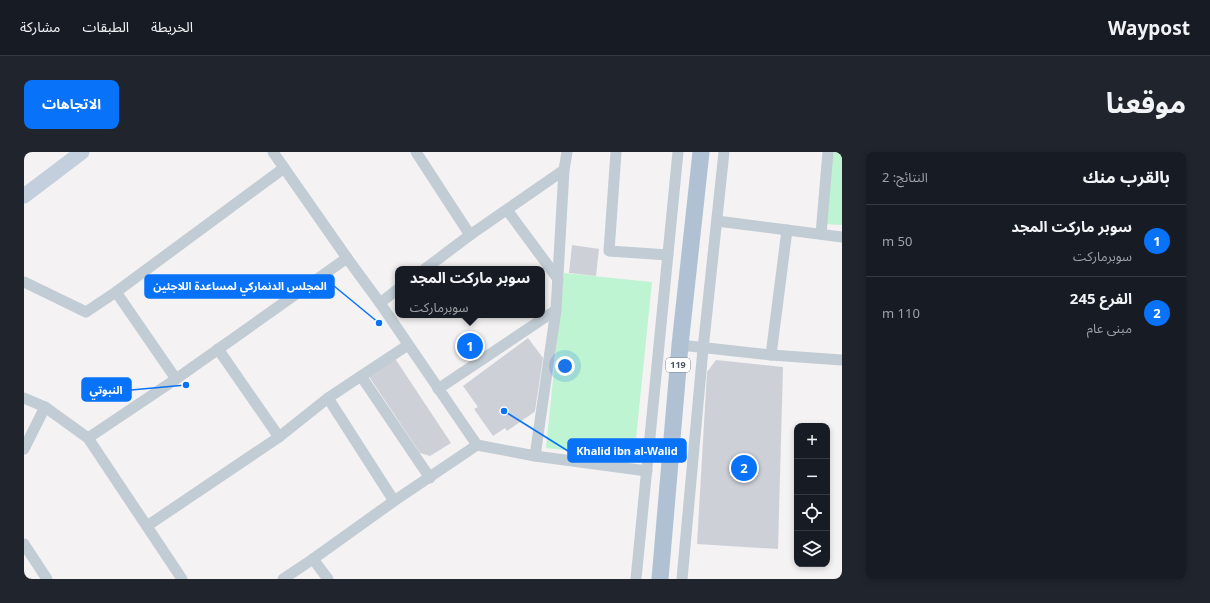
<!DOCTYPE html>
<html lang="ar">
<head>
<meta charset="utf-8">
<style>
  :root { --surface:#171b24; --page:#20242c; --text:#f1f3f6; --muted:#9ea1a6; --line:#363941; --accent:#0873f8 }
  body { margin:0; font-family:"Noto Sans","Noto Sans Arabic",sans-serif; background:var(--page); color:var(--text); direction:rtl }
  .controls { position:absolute; right:12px; bottom:12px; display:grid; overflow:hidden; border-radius:8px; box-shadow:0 2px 6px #0003 }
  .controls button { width:36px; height:36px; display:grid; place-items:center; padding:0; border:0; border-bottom:1px solid var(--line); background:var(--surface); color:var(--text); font:20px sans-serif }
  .you { position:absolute; left:541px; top:214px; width:14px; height:14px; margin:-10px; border:3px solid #fff; border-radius:50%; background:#1a73e8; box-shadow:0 0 0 6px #1a73e833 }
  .badge { display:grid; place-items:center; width:26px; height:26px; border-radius:50%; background:var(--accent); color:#fff; font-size:13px; font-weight:700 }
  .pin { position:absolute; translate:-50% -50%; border:2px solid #fff; box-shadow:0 1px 4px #0006 }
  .popup { position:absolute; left:371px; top:114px; width:150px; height:52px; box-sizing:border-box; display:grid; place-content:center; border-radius:8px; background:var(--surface); filter:drop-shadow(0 1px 3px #0005); font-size:13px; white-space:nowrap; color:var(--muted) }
  .popup b { font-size:15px; color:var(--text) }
  .popup::after { content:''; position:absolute; left:50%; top:100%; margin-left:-8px; border:8px solid transparent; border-top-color:var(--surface) }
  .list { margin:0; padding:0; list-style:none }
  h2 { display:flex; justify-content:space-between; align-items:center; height:52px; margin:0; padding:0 16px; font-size:17px }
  h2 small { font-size:13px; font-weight:400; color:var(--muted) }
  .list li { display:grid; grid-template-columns:26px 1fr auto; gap:12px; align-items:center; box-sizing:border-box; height:72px; padding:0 16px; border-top:1px solid var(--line) }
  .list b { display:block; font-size:15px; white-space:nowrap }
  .list p { margin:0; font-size:13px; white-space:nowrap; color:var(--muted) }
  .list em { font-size:13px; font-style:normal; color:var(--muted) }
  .icon { flex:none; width:22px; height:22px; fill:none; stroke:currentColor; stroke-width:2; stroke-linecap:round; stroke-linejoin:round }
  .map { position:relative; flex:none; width:818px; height:427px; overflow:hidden; direction:ltr; border-radius:8px }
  header { display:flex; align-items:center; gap:24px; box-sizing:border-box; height:56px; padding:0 20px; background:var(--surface); border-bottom:1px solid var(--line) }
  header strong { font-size:19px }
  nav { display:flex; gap:22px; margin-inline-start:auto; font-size:14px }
  .intro { display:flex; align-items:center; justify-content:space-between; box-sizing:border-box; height:96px; padding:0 24px }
  h1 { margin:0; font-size:28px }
  .button { padding:10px 18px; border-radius:8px; background:var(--accent); color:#fff; font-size:14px; font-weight:700 }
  main { display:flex; gap:24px; padding:0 24px }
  aside { flex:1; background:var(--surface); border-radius:8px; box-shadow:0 2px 6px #0003 }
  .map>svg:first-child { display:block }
</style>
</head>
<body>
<header>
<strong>Waypost</strong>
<nav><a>الخريطة</a><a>الطبقات</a><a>مشاركة</a></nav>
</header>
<div class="intro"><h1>موقعنا</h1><a class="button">الاتجاهات</a></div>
<main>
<aside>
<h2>بالقرب منك<small>النتائج: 2</small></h2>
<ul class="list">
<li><span class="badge">1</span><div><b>سوبر ماركت المجد</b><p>سوبرماركت</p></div><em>50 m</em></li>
<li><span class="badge">2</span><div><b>الفرع 245</b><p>مبنى عام</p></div><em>110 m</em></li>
</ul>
</aside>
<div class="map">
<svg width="818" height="427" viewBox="0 0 818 427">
  <rect width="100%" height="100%" fill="#f4f2f2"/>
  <g fill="#bef4d2">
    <path d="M806,0H818V73L800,72Z"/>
    <path d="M540,121L628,130L610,306L522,296Z"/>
  </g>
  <g fill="#cdd1d7">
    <path d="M548,93L575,97L572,124L545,121Z"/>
    <path d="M504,186L519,206L511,259L509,261L483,279L481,276L469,284L450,257L454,255L439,234Z"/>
    <path d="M370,205L427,291L406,304L396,301L344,223Z"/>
    <path d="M692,208L759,215L754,397L673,392L683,220Z"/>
  </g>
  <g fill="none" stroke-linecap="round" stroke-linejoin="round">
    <g stroke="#c1ccd4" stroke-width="11">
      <path d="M249,0L323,106L356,151L453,293L511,304L623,319"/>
      <path d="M392,0L446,83"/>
      <path d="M592,0L585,99L644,103"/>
      <path d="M483,58L534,127"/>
      <path d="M693,69L818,85"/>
      <path d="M797,82L804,0"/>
      <path d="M401,117L446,83L540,18"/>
      <path d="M0,130L62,160L92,140L260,16"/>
      <path d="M92,140L152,227"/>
      <path d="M356,151L374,137"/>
      <path d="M656,193L747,203L818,208"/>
      <path d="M194,197L255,285"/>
      <path d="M747,203L763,78"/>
      <path d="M337,224L384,193"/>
      <path d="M414,237L532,158"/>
      <path d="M0,246L21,255L64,286L158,427"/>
      <path d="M64,286L152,227L323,106"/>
      <path d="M0,297L21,255"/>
      <path d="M511,304L532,158L540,18L543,0"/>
      <path d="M370,349L304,246L337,224L406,326"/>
      <path d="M123,374L255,285L304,246"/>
      <path d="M0,392L23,427"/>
      <path d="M289,407L304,427"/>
      <path d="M259,427L289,407L370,349L453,293"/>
      <path d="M612,427L654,0"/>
      <path d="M658,427L679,197L700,0"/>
    </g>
    <path stroke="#c3cfdc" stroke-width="15" d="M0,44L58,0"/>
    <path stroke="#afc1d3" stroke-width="17" d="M636,427L656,193L677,0"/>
  </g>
  <g text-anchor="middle" stroke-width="3.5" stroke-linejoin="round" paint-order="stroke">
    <rect fill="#fff" stroke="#7e8891" stroke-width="1" x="642" y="206" width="24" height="14" rx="3"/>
    <g font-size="9" font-weight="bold" fill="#475562">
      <text x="654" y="216">119</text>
    </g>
  </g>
  <path fill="none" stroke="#0873f8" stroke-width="1.5" d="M355 171L310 134M162 233L107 238M480 259L544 299"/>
  <g fill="#0873f8" stroke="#fff" stroke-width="1.5">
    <circle cx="355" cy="171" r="4"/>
    <circle cx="162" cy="233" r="4"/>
    <circle cx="480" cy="259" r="4"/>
  </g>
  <g fill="#0873f8" stroke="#0873f8" stroke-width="1.5">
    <rect x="121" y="123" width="189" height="23" rx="4"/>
    <rect x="58" y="226" width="49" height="23" rx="4"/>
    <rect x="544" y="287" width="118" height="23" rx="4"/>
  </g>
  <g font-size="11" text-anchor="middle" font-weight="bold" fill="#fff">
    <text x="216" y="138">المجلس الدنماركي لمساعدة اللاجئين</text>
    <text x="82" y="242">النبوتي</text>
    <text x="603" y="303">Khalid ibn al-Walid</text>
  </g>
</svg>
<div class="controls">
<button>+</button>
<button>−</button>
<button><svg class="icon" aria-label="locate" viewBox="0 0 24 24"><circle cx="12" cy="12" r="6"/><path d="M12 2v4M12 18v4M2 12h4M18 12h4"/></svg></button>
<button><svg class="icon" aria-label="layers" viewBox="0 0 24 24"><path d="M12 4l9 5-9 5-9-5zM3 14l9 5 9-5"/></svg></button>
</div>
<div class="you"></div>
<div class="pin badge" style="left:446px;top:194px">1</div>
<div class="popup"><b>سوبر ماركت المجد</b>سوبرماركت</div>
<div class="pin badge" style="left:720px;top:316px">2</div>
</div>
</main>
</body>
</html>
